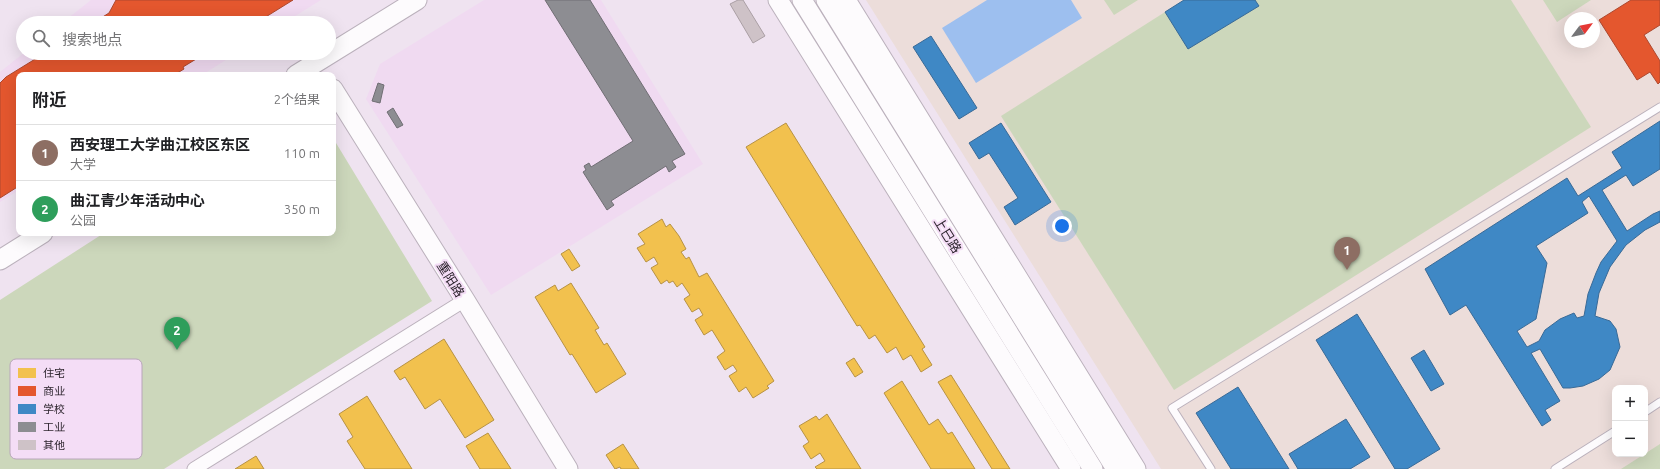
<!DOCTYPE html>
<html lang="zh">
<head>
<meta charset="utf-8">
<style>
  :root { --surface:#fff; --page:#f2f2f2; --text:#202124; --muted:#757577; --line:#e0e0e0; --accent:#0b8043 }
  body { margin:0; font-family:Ubuntu,"Noto Sans SC",sans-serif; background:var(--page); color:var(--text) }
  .controls { position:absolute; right:12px; bottom:12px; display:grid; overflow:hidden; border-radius:8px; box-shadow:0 4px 16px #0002 }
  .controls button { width:36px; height:36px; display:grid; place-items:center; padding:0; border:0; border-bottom:1px solid var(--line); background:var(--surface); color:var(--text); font:20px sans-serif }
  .compass { position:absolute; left:1564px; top:12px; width:36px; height:36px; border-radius:50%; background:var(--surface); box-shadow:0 4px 16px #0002; rotate:58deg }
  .you { position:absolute; left:1062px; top:226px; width:14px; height:14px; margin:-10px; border:3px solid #fff; border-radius:50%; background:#1a73e8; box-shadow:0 0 0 6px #1a73e833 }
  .badge { display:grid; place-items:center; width:26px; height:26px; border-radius:50%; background:var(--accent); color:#fff; font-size:13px; font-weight:700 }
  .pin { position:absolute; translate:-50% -33px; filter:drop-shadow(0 1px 2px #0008) }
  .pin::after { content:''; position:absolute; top:21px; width:14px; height:12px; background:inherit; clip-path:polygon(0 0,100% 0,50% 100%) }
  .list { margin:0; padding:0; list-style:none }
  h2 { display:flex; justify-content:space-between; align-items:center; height:52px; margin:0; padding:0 16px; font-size:17px }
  h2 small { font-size:13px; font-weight:400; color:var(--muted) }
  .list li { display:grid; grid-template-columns:26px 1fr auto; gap:12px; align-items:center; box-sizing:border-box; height:56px; padding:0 16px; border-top:1px solid var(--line) }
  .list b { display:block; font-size:15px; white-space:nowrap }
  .list p { margin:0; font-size:13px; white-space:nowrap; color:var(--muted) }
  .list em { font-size:13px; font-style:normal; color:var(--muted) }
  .icon { flex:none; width:22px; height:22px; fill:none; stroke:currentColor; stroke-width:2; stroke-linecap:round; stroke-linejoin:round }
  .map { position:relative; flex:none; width:1660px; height:469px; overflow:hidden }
  .search { position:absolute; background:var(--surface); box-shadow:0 4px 16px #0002; left:16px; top:16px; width:320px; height:44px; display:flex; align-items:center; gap:10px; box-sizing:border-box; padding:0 14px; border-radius:22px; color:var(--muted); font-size:15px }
  .panel { position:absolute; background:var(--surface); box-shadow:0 4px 16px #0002; left:16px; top:72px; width:320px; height:164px; border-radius:8px }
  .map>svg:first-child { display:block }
</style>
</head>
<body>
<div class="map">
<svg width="1660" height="469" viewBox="0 0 1660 469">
  <rect width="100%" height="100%" fill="#efe3f0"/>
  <g fill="#f0daf1">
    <path d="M91,0H321L284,23H62Z"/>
    <path d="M484,0H601L703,164L491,295L366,99L380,64Z"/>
    <path d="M24,53H237L202,75H19V190L0,202V72Z"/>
  </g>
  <path fill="#ecddda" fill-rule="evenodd" d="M866,0H1660V469H1161ZM1570,18H1594V42H1570ZM1615,388H1645V454H1615Z"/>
  <g fill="#ccd7bb">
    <path d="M1104,0H1138L1114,15Z"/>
    <path d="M1184,0H1511L1591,127L1174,390L1001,116Z"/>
    <path d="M1543,0H1591L1557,22Z"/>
    <path d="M333,138L432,301L164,469H0V300L104,233H333Z"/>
    <path d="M1660,444V469H1621Z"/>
  </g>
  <path fill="#9dbfef" d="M987,0H1071L1082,18L976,83L942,28Z"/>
  <g fill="#f2c14e" stroke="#b79244">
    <path d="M786,123L925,347L922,349L932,365L921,372L911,355L903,360L896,347L887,353L875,335L869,339L860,325L857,326L746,147Z"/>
    <path d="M662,219L666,227L670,224L679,236L686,249L681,252L686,259L689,257L699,277L707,273L774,381L767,386L769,388L753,398L746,387L739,392L729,376L737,371L733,365L725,370L717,357L725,351L712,330L704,335L695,320L703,315L699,308L692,312L684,299L690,295L682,283L677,287L673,281L669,283L667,280L661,284L651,268L658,264L654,257L646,262L637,248L645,244L638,234Z"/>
    <path d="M569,249L580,266L572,271L561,254Z"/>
    <path d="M571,283L599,328L595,330L604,345L607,343L626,374L596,393L572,354L570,355L535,297L555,285L558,291Z"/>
    <path d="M444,339L494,420L465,438L440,399L425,409L405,377L400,380L394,371Z"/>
    <path d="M854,358L863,372L855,377L846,363Z"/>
    <path d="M951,375L1010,469H992L938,382Z"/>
    <path d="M902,381L929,425L938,419L948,434L952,432L975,469H931L884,393Z"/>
    <path d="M367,396L412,469H365L347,441L353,437L339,414Z"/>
    <path d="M827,414L861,469H817L815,467L825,461L820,453L811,459L803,446L809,442L799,426L816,416L819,420Z"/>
    <path d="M488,433L511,469H480L466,446Z"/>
    <path d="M623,444L639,469H621L620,467L615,469L606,455Z"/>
    <path d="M256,456L264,469H235Z"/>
  </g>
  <g fill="#e4572e" stroke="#ad482e">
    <path d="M116,0H293L256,23H93L109,13Z"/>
    <path d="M1631,0H1660V25L1644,35L1660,61V82L1658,84L1650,72L1637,80L1599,20Z"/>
    <path d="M45,53H206L183,67L184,69L174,75H19V186L0,198V83L6,77Z"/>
  </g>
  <g fill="#3f88c5" stroke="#396a97" fill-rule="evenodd">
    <path d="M1184,0H1255L1259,6L1188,49L1165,12Z"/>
    <path d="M931,36L977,108L959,119L913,47Z"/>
    <path d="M1660,121V169L1633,186L1626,175L1602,190L1627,231L1653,214L1660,211V222L1645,230L1626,245L1610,267L1599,293L1595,316L1610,321L1616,329L1620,347L1610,370L1599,379L1583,386L1570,388H1563L1540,349L1531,353L1560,401L1545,410L1551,420L1542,426L1466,305L1450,315L1425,269L1567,178L1578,196L1622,168L1612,152ZM1589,196L1617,241L1601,262L1596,273L1588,294L1584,316L1577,318L1574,313L1560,319L1545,330L1539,341L1527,347L1517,331L1536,319L1547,263L1536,246L1588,213L1582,202Z"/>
    <path d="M1001,123L1051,202L1015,225L1004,207L1018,198L989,153L979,159L969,143Z"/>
    <path d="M1357,314L1440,449L1407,469H1395L1316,340Z"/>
    <path d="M1424,350L1444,384L1431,391L1411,358Z"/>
    <path d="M1238,387L1289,469H1231L1196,413Z"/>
    <path d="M1346,419L1370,457L1350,469H1298L1289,454Z"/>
  </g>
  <g fill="#8d8d92" stroke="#706e74">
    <path d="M545,0H590L685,154L672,161L676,167L669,172L666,166L611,201L614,205L607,210L583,172L586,170L584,166L589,163L591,167L633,141Z"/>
    <path d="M378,83L384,85L380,103L372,101Z"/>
    <path d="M393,108L403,125L397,128L387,112Z"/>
  </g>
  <path fill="#cec2c7" stroke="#aa9fa4" d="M738,0H743L765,36L753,43L730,4Z"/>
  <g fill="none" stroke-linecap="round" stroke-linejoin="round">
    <g stroke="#bbb1bc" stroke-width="9">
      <g id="lane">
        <path d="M1645,412L1660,402"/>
        <path d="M1211,469L1172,408L1660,107"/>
        <path d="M1555,469L1615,431"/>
      </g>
    </g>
    <g stroke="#bbb1bc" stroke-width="15">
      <path id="street" d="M194,469L465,300"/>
    </g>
    <g stroke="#bbb1bc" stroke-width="21">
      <g id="secondary">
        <path d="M778,0L1071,469"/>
        <path d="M802,0L1093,469"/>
        <path d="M826,0L1116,469"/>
        <path d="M846,0L1136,469"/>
        <path d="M296,75L417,0"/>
        <path d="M333,89L465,300L568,469"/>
        <path d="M0,260L43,233"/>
      </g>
    </g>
    <use href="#lane" stroke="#fdfbfd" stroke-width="7"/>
    <use href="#street" stroke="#fdfbfd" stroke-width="13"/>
    <use href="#secondary" stroke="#fdfbfd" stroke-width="19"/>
  </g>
  <g text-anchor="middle" stroke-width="4" stroke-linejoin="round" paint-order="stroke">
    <g font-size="13" fill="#2c242d" stroke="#f4ddf6">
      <text transform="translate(948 235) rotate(58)" y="5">上巳路</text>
      <text transform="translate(451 279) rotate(58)" y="5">重阳路</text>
    </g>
  </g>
  <rect x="10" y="359" width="132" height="100" rx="6" fill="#f4ddf6" stroke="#b8a6ba" stroke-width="1"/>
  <rect x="18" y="368" width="18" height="10" fill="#f2c14e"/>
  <rect x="18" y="386" width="18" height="10" fill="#e4572e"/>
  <rect x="18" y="404" width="18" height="10" fill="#3f88c5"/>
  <rect x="18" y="422" width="18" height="10" fill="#8d8d92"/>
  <rect x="18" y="440" width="18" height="10" fill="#cec2c7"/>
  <g font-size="11" fill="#2c242d">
    <text x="43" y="377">住宅</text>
    <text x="43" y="395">商业</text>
    <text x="43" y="413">学校</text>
    <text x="43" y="431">工业</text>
    <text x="43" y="449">其他</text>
  </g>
</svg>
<div class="controls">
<button>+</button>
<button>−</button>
</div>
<svg class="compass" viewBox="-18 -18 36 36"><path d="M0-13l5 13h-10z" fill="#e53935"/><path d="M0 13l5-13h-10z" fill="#757577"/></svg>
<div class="you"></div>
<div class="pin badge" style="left:1347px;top:270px;background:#8d6e63">1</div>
<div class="pin badge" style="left:177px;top:350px;background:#2e9e5b">2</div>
<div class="search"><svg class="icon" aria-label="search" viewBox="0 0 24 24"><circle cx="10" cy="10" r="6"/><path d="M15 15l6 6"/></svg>搜索地点</div>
<section class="panel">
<h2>附近<small>2个结果</small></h2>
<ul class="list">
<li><span class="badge" style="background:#8d6e63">1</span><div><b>西安理工大学曲江校区东区</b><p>大学</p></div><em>110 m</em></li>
<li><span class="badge" style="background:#2e9e5b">2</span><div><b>曲江青少年活动中心</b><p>公园</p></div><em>350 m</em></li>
</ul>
</section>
</div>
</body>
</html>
